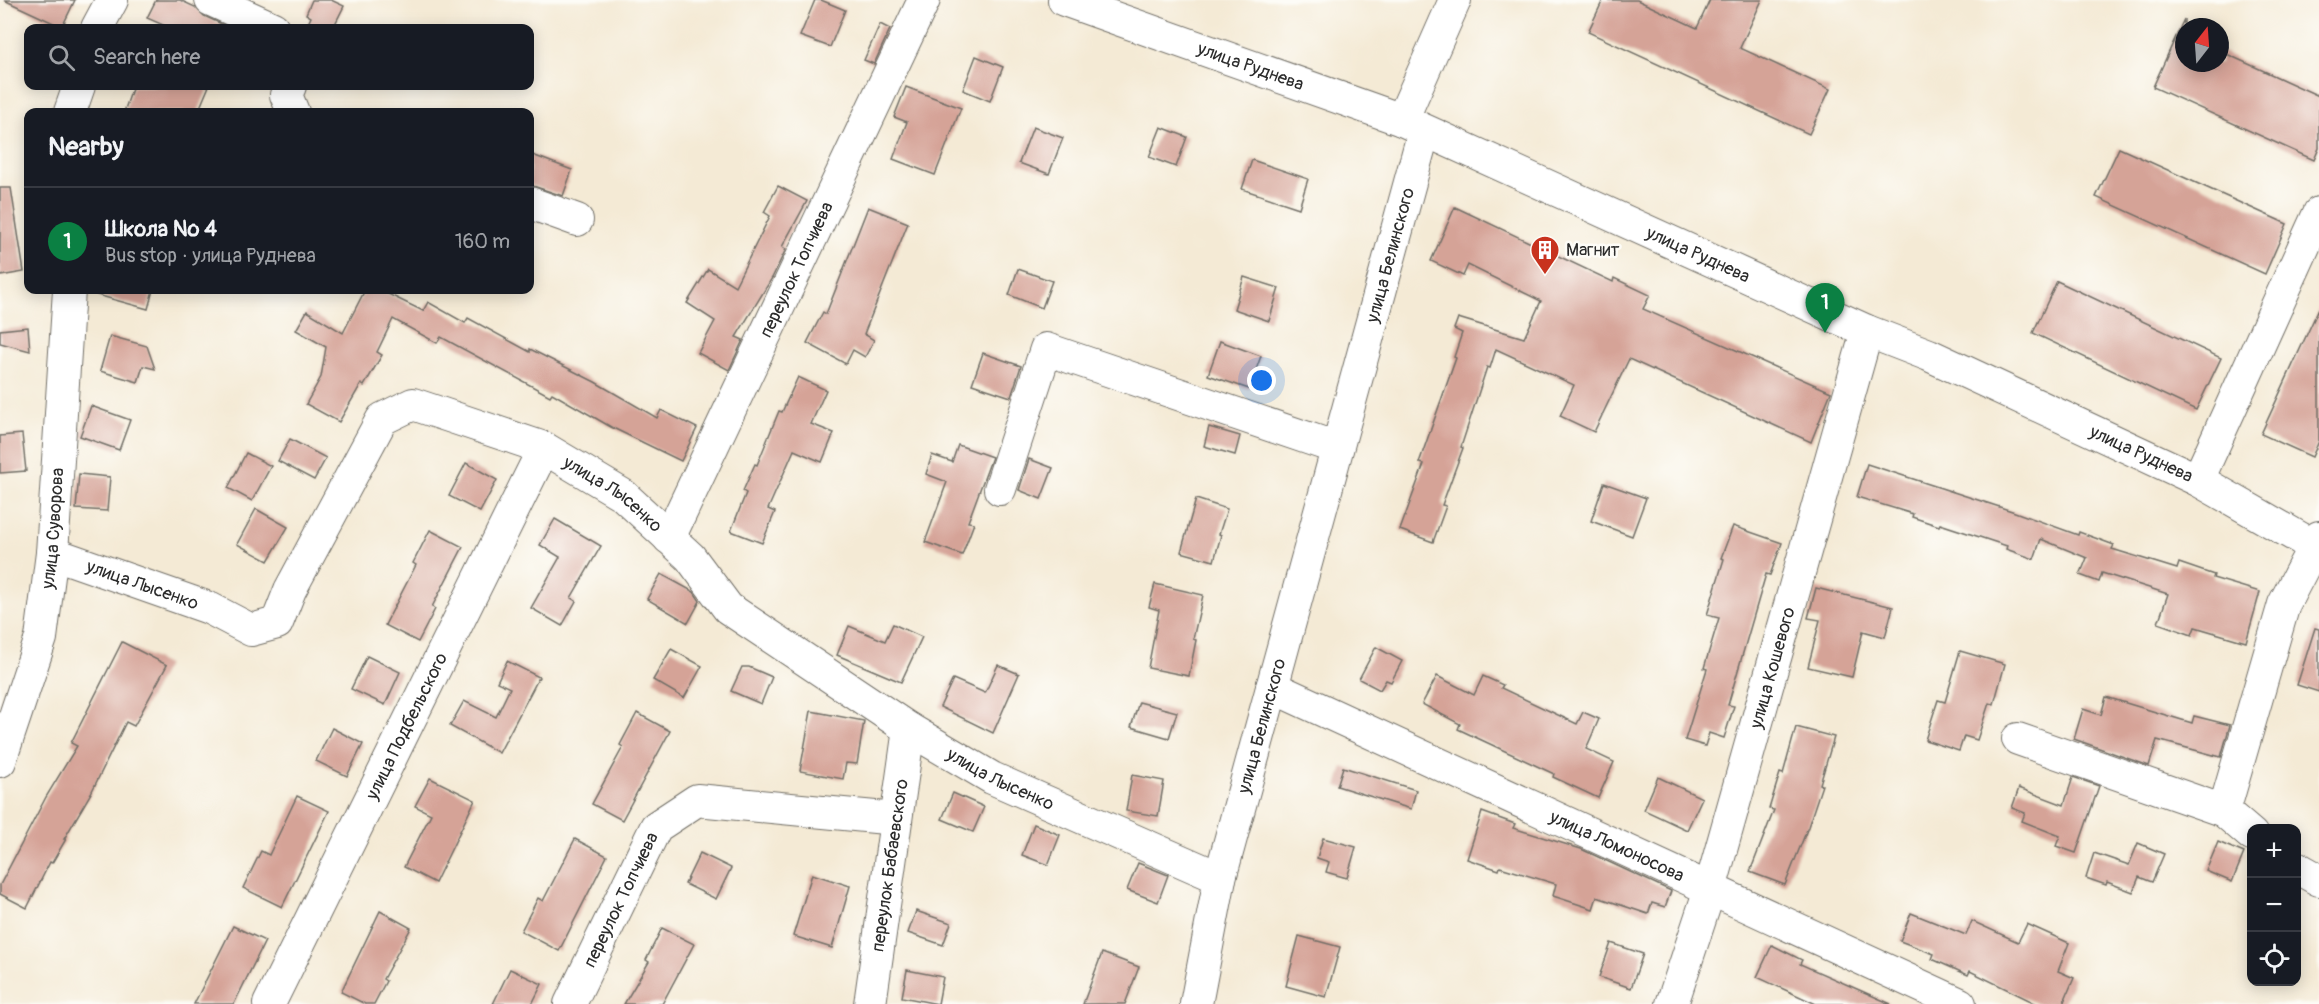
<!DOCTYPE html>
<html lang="en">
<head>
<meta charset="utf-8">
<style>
  :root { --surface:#171b24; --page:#242831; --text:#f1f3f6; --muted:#9ea1a6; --line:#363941; --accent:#0b8043 }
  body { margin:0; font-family:Pangolin,sans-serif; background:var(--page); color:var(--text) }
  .controls { position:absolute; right:18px; bottom:18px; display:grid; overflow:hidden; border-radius:12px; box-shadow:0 3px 15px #0003 }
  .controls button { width:54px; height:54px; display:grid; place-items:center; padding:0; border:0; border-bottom:2px solid var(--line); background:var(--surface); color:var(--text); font:30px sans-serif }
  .compass { position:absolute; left:2175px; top:18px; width:54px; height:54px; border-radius:50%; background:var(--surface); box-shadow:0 3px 15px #0003; rotate:17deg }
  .you { position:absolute; left:1262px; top:381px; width:21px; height:21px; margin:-15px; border:4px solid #fff; border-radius:50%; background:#1a73e8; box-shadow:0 0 0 9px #1a73e833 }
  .badge { display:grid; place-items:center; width:39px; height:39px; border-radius:50%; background:var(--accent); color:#fff; font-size:20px; font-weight:700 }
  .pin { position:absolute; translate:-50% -50px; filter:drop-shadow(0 2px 3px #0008) }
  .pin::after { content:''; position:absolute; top:32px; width:21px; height:18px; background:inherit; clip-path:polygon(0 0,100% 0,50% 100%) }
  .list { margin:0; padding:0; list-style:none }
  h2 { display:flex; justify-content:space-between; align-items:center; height:78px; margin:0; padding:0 24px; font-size:26px }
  h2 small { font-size:20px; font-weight:400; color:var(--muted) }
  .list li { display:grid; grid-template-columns:39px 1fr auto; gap:18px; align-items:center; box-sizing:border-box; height:108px; padding:0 24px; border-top:2px solid var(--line) }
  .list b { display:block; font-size:22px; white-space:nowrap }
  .list p { margin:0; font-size:20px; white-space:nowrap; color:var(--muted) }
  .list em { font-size:20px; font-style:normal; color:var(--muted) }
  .icon { flex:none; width:33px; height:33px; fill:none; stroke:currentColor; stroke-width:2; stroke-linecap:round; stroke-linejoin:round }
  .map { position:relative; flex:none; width:2319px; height:1004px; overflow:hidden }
  .search { position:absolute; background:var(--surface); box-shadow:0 3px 15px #0003; left:24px; top:24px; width:510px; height:66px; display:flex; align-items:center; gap:15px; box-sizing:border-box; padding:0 21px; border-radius:12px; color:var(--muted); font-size:22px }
  .panel { position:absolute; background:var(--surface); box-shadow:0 3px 15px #0003; left:24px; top:108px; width:510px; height:186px; border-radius:12px }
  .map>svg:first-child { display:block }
</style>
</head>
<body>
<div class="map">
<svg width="2319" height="1004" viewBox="0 0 2319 1004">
  <rect width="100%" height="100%" fill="#fdfcf7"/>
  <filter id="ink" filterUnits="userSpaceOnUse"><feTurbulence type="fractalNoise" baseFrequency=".0167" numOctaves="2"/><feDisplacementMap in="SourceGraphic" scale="12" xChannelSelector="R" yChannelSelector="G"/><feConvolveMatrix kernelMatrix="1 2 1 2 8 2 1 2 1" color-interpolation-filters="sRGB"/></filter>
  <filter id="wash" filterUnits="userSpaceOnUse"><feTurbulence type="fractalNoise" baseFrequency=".008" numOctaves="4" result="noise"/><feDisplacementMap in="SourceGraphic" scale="24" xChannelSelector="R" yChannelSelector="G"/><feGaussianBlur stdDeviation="1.35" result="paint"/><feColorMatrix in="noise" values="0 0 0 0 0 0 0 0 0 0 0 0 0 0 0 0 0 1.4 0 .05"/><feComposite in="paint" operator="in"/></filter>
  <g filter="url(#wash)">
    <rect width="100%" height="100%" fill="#f4ead5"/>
    <g id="blocks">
      <g fill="#d5a397">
        <path d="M4,0H75L62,27Z"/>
        <path d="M156,0H180L195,7L204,16L230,28H170L147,18Z"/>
        <path d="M312,0H331L344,6L333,28H306L311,17L306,14Z"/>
        <path d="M815,0H821L845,10L830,47L800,36Z"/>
        <path d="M1603,0H1637L1697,28L1710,0H1762L1740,48L1830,89L1809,134L1588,32Z"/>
        <path d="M2184,19V63H2220V51L2319,96V148L2314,160L2153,87Z"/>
        <path d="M880,24L890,29L874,64L864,60Z"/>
        <path d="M976,56L1003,67L990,101L963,90Z"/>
        <path d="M133,86H209L198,112H124Z"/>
        <path d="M906,87L961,108L935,175L893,159L907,122L894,117Z"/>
        <path d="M1033,127L1063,138L1049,174L1019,163Z"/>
        <path d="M1161,127L1187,137L1176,167L1149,157Z"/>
        <path d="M2119,148L2287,224L2265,274L2096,197Z"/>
        <path d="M530,154L572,170L563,196L530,185Z"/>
        <path d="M1252,160L1308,179L1299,208L1242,189Z"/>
        <path d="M778,186L807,201L782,247L786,249L772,278L736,337L743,340L729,370L698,353L715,321L687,303L708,269L735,286L770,216L764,212Z"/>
        <path d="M0,188H11L24,272L0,276Z"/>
        <path d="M868,207L908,223L864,334L874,340L865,357L853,350L846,364L807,343L823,312L826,314Z"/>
        <path d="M1455,207L1613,282L1614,278L1650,295L1643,309L1831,392L1811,442L1629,359L1594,432L1560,416L1574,385L1496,349L1490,368L1487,367L1461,447L1463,448L1442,505L1446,506L1433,542L1400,530L1424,464L1419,463L1456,358L1454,357L1462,333L1454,329L1458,318L1524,338L1541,301L1468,265L1463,276L1431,261Z"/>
        <path d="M1018,269L1052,281L1042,308L1009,295Z"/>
        <path d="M1244,277L1279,288L1269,321L1234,309Z"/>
        <path d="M2057,281L2221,358L2196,410L2033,333Z"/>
        <path d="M98,290H153L148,309L97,295Z"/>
        <path d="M365,290H380L423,311L428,302L465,323L468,318L530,352V349L595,382L657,418L661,410L697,428L681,461L611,427L552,393L550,396L441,337L437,343L393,319L377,352L382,355L364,386L361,384L339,422L306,404L321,377L326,347L296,330L307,311L343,333Z"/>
        <path d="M2319,308V441L2312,457L2261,434Z"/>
        <path d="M28,327L30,351L0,343V330Z"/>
        <path d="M110,336L147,346L155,369L143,366L138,382L100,371Z"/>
        <path d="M1220,341L1261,356L1249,389L1208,375Z"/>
        <path d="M983,353L1021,366L1011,397L972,384Z"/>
        <path d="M798,377L826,390L811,424L834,433L822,462L794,450L768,509L775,512L762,543L731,531L746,493L743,491L755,464L757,465L779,411L782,412Z"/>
        <path d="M91,406L130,420L119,450L80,436Z"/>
        <path d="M1209,427L1240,436L1235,455L1204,446Z"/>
        <path d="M22,434L26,471L0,473V436Z"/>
        <path d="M290,439L326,458L314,480L278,461Z"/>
        <path d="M958,445L992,457L968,522L974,523L962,555L925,542L947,482L926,474L932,455L952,462Z"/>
        <path d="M246,453L271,466L252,501L228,488Z"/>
        <path d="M1029,459L1053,468L1041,499L1019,490Z"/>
        <path d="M466,463L497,480L480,512L449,496Z"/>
        <path d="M1867,464L2012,511L2078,535L2079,532L2114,545L2112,549L2177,569L2179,563L2214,575L2213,578L2260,592L2246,642L2195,627L2192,635L2158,623L2168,594L2102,573L2099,582L2080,575L2087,558L2041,539L2034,559L2006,549L2007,546L1940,524L1939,526L1912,517L1913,514L1857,497Z"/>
        <path d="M79,474L110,477L107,511L76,509Z"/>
        <path d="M1604,483L1646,498L1632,536L1591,521Z"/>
        <path d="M1196,499L1227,509L1219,534L1221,535L1214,561L1181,552Z"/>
        <path d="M256,509L288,527L268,561L237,544Z"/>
        <path d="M555,519L601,546L571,598L576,601L562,626L531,608L560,557L540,545Z"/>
        <path d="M1733,526L1782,543L1770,575L1766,574L1745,646L1728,705L1734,706L1724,738L1709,733L1705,746L1685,740L1707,669L1704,668L1719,618L1707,615L1724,559L1721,558Z"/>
        <path d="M430,530L463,547L432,607L435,609L418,642L385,625L416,565L413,563Z"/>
        <path d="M661,574L694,592L700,601L688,623L647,599Z"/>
        <path d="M1155,584L1203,595L1193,639L1196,640L1189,676L1148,668L1159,610L1149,607Z"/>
        <path d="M1816,588L1893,607L1885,637L1863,631L1852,677L1808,667L1820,620L1808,618Z"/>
        <path d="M893,624L922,637L901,682L837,655L849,626L885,641Z"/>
        <path d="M2315,628L2319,629V692L2297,685Z"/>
        <path d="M122,642L167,665L134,726L126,722L91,793L64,839H66L52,863L50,862L27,908L0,894V885L46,797L77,746L71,743Z"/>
        <path d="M1376,647L1402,661L1391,682L1386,680L1380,690L1359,679Z"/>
        <path d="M671,649L702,666L684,698L653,680Z"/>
        <path d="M1960,651L2005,664L1994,704L1989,703L1977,740L1964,736L1959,751L1925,740L1938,700L1945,702Z"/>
        <path d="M367,656L400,672L385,705L351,689Z"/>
        <path d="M507,661L539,677L499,753L450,726L464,701L496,717L510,688L497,682Z"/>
        <path d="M998,665L1019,674L993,733L940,707L953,679L985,693Z"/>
        <path d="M742,667H749L772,677L761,704L731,691Z"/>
        <path d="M1437,676L1474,695L1483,676L1503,685L1501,688L1577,724L1583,712L1599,719L1586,749L1614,762L1598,798L1553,777L1554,774L1458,729L1460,724L1422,704Z"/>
        <path d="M2106,697L2192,723L2194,716L2230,725L2221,757L2157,740L2149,766L2074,739L2083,709L2101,715Z"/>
        <path d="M1139,702L1177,712L1169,738L1131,727Z"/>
        <path d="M811,711L864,721L857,764L846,763L843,779L800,771Z"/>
        <path d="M637,713L670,731L622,820L592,804L623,747L620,745Z"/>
        <path d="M1796,727L1834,737L1820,784L1822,785L1808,827L1785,885L1750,872L1774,810L1769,809L1780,773L1783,774Z"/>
        <path d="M332,728L363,744L347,776L316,761Z"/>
        <path d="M1343,767L1416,790L1411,809L1337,786Z"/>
        <path d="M1132,775L1164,781L1158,816L1126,811Z"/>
        <path d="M1658,777L1702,798L1687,830L1644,810Z"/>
        <path d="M2073,777L2099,786L2076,853L2056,846L2060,836L2022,821L2025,813L2012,808L2019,788L2064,805Z"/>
        <path d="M430,778L475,800L435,883L404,867L431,814L415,806Z"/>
        <path d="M953,793L984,807L973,832L942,819Z"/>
        <path d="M297,796L329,811L282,907L243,888L261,851L269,855Z"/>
        <path d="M1482,812L1515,824L1513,828L1581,849L1671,891L1665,907L1652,903L1648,914L1597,897L1593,909L1553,896L1556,884L1500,867L1499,870L1467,859Z"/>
        <path d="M1034,824L1060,835L1048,865L1022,855Z"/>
        <path d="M1323,838L1356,847L1347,878L1326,872L1329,862L1317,858Z"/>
        <path d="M575,839L607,856L559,951L521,931L538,898L543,901Z"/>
        <path d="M2218,842L2244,853L2232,882L2206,871Z"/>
        <path d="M2138,843L2164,854L2152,882L2139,877L2133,892L2107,882L2106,885L2086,878L2094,853L2129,865Z"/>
        <path d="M700,853L731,868L716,899L685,884Z"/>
        <path d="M1138,863L1168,875L1158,902L1127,890Z"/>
        <path d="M812,874L850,886L832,948L793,936Z"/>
        <path d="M380,911L411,928L383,979L386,981L374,1004H365L341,992Z"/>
        <path d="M916,911L951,923L943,945L908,933Z"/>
        <path d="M1911,913L1966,935L1972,921L2018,942L2027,924L2069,943L2058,971L2074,978L2063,1004H2037L1970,971L1968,975L1932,959L1934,954L1900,941Z"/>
        <path d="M233,926L265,941L234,1004H194Z"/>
        <path d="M662,928L694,944L662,1004H624L649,962L646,960Z"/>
        <path d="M1299,936L1340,947L1326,997L1286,986Z"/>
        <path d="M1611,943L1643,954L1631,988L1599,977Z"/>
        <path d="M1772,945L1802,960L1800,964L1891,1004H1816L1757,977Z"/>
        <path d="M1102,953L1139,967L1125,1004H1083Z"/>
        <path d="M510,969L542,984L532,1004H493Z"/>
        <path d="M907,970L943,977L938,1004L902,997Z"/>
      </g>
    </g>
  </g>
  <g filter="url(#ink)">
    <use href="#blocks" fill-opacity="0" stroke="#716e66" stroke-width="1.5"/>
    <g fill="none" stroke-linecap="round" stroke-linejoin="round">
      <g stroke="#716e66" stroke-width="34">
        <g id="minor">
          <path d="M211,0L273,28"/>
          <path id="s1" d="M1064,0L1402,120L1867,331L1929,355L2198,480L2319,549"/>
          <path d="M97,28L112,0"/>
          <path d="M290,86L286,95L293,112"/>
          <path d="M70,112L79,86"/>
          <path d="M1402,120L1455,0"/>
          <path d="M530,203L577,220"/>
          <path d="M2198,480L2319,213"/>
          <path d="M1000,489L1046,349L1337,448"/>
          <path id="s2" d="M669,538L924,0"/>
          <path id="s3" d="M52,553L209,608L251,630L277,623L290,590L382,419L413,404L544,448L623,495L690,557L728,608L909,729L992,778L1220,878"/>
          <path id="s4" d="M1272,687L1960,1004"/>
          <path d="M2018,739L2224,811L2252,835"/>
          <path id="s5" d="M0,761L41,638L52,553L69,290"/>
          <path d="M2224,811L2284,604L2319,537"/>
          <path d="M2296,867L2319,880"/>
          <path id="s6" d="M269,1004L544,448"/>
          <path id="s7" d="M570,1004L656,827L697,800L896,819"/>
          <path id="s8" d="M870,1004L909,729"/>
          <path id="s9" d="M1196,1004L1220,878L1424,131"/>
          <path id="s10" d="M1672,1004L1710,889L1867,331"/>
        </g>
      </g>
      <use href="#minor" stroke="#fff" stroke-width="32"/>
    </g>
  </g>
  <defs>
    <g id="building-pin" transform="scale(1.5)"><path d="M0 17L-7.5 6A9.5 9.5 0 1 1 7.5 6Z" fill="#c8321e" stroke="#fdfcf7"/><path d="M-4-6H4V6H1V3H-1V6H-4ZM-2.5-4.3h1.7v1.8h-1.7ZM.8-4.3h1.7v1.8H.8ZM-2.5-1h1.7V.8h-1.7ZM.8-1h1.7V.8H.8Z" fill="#fff"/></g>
  </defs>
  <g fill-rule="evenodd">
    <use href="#building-pin" x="1545" y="250"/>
  </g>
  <g text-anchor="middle" stroke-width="5" stroke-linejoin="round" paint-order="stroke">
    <g font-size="18" fill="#2b2b2b" stroke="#fdfcf7">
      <text dy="6" stroke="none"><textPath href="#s1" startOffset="198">улица Руднева</textPath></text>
      <text dy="6" stroke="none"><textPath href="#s9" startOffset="774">улица Белинского</textPath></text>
      <text dy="6" stroke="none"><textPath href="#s1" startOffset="684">улица Руднева</textPath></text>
      <text dy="6" stroke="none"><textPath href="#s2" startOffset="297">переулок Топчиева</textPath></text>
      <text dy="6" stroke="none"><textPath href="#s1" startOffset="1170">улица Руднева</textPath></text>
      <text dy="6" stroke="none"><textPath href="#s3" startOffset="726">улица Лысенко</textPath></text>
      <text dy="6" stroke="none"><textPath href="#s5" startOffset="240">улица Суворова</textPath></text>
      <text dy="6" stroke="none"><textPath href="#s3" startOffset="96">улица Лысенко</textPath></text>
      <text dy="6" stroke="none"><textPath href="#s10" startOffset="351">улица Кошевого</textPath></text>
      <text dy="6" stroke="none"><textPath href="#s9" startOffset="286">улица Белинского</textPath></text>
      <text dy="6" stroke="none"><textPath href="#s6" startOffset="310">улица Подбельского</textPath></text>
      <text dy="6" stroke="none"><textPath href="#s3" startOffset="1212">улица Лысенко</textPath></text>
      <text dy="6" stroke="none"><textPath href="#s4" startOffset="380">улица Ломоносова</textPath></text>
      <text dy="6" stroke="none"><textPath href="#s8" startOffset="140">переулок Бабаевского</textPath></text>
      <text dy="6" stroke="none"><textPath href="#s7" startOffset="116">переулок Топчиева</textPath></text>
    </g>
    <g font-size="18" fill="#2b2b2b" stroke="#fdfcf7" text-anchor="start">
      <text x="1566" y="256">Магнит</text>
    </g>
  </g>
</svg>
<div class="controls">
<button>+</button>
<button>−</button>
<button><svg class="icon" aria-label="locate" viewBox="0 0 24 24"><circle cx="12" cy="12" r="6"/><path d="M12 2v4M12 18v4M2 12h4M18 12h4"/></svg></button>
</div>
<svg class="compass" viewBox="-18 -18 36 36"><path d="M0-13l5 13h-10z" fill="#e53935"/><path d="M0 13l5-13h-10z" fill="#9ea1a6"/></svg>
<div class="you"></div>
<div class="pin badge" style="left:1825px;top:333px">1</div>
<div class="search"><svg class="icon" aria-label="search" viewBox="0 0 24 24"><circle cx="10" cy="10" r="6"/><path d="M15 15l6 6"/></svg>Search here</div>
<section class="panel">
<h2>Nearby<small></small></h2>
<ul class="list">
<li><span class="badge">1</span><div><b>Школа № 4</b><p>Bus stop · улица Руднева</p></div><em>160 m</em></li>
</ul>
</section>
</div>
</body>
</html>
